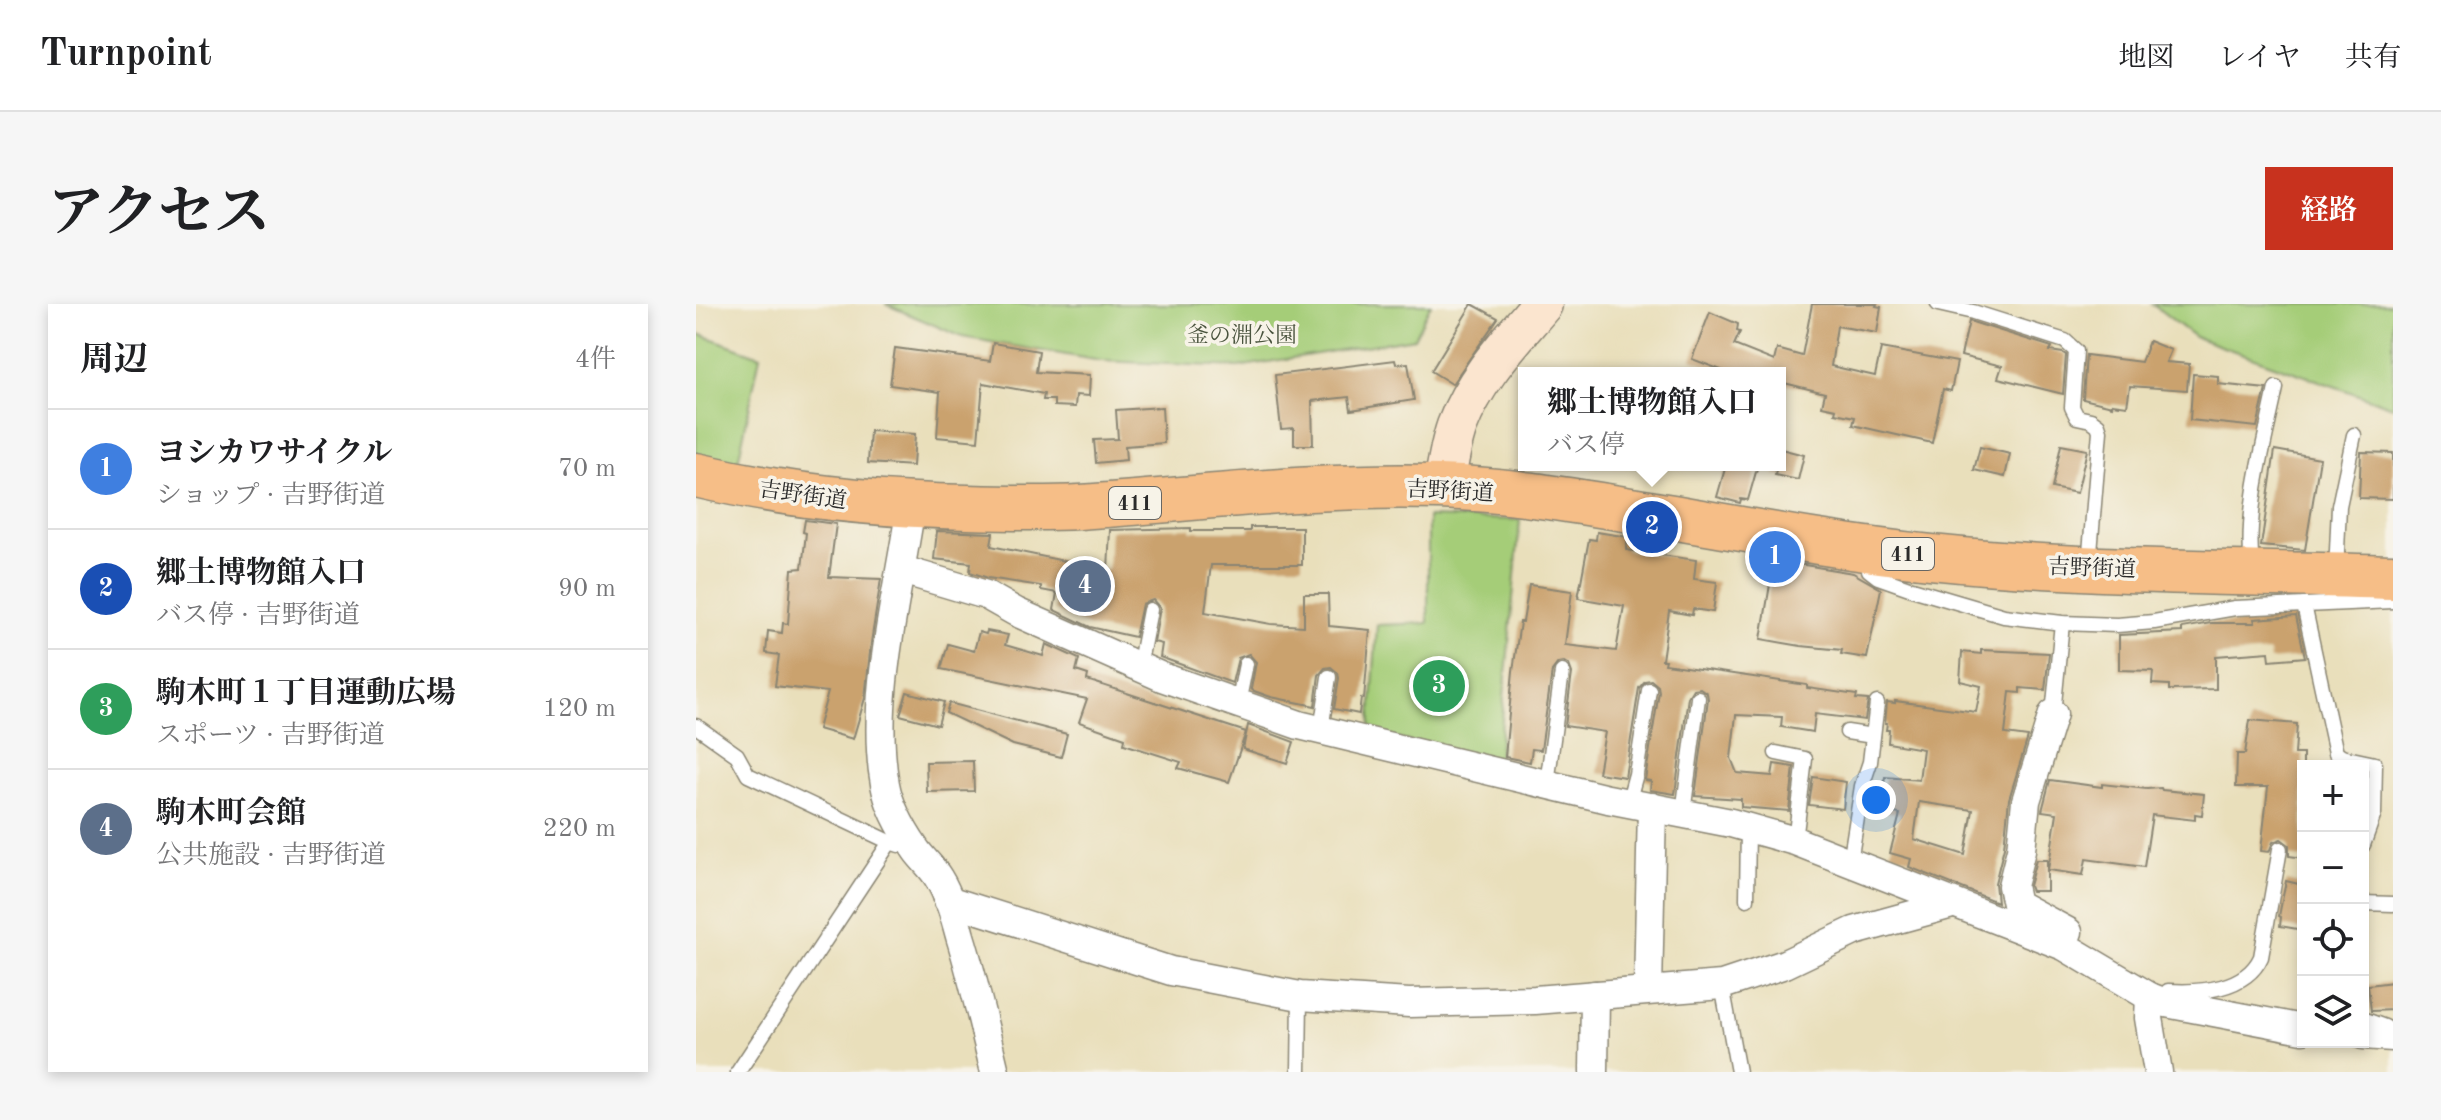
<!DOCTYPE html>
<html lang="ja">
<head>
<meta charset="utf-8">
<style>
  :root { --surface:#fff; --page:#f6f6f6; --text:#202124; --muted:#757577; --line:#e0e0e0; --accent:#c8321e }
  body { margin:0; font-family:"Old Standard TT","Noto Serif JP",serif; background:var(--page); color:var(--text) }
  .controls { position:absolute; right:24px; bottom:24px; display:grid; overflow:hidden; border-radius:0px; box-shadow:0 4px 12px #0003 }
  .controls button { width:72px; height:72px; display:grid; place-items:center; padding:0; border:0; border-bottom:2px solid var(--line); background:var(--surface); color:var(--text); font:40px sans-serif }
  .you { position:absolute; left:1180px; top:496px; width:28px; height:28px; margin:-20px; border:6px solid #fff; border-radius:50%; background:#1a73e8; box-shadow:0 0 0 12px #1a73e833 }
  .badge { display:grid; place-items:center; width:52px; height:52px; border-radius:50%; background:var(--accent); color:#fff; font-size:26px; font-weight:700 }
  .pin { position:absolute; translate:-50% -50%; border:4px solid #fff; box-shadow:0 2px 8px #0006 }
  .popup { position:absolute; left:822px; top:63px; width:268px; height:104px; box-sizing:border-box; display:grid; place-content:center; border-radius:0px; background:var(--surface); filter:drop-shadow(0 2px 6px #0005); font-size:26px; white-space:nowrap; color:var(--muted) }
  .popup b { font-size:30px; color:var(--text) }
  .popup::after { content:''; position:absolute; left:50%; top:100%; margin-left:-16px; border:16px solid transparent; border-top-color:var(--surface) }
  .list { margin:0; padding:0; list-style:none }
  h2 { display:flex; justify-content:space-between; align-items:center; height:104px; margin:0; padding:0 32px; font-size:34px }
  h2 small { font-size:26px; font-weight:400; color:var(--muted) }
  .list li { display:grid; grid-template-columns:52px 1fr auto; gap:24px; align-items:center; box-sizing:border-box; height:120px; padding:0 32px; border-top:2px solid var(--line) }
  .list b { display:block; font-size:30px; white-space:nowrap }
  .list p { margin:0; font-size:26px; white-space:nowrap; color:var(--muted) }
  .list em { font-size:26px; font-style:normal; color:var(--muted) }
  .icon { flex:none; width:44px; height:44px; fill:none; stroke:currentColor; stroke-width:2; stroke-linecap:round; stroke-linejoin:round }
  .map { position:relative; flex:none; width:1697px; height:768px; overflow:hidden; border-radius:0px }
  header { display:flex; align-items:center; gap:48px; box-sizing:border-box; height:112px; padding:0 40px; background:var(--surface); border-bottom:2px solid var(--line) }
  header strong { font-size:38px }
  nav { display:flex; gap:44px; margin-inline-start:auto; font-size:28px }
  .intro { display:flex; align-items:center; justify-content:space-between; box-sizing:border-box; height:192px; padding:0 48px }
  h1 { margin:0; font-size:56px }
  .button { padding:20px 36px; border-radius:0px; background:var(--accent); color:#fff; font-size:28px; font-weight:700 }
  main { display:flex; gap:48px; padding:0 48px }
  aside { flex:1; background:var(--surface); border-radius:0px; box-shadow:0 4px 12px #0003 }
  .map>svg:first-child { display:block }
</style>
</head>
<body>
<header>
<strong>Turnpoint</strong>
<nav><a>地図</a><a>レイヤ</a><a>共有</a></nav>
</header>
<div class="intro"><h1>アクセス</h1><a class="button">経路</a></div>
<main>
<aside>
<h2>周辺<small>4件</small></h2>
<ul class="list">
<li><span class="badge" style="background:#3f7fe0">1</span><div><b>ヨシカワサイクル</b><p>ショップ · 吉野街道</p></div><em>70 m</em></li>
<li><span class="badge" style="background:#1a4fb4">2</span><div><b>郷土博物館入口</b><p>バス停 · 吉野街道</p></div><em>90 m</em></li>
<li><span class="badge" style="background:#2e9e5b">3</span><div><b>駒木町１丁目運動広場</b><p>スポーツ · 吉野街道</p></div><em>120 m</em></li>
<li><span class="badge" style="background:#5c6f8a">4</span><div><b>駒木町会館</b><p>公共施設 · 吉野街道</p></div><em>220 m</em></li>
</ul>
</aside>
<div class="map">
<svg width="1697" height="768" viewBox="0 0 1697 768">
  <rect width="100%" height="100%" fill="#f7f3e8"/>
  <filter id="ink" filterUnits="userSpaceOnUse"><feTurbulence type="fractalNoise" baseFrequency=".0125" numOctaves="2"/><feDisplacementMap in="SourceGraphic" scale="16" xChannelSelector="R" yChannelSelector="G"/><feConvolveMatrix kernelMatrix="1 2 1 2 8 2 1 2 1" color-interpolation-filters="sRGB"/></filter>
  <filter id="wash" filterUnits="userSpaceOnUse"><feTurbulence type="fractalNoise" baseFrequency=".006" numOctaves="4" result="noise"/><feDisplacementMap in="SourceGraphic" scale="32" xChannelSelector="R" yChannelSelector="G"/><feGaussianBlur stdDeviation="1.8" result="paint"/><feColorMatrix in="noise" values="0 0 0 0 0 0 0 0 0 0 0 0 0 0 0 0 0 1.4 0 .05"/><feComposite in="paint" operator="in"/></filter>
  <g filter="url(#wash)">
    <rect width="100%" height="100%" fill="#e9dfbb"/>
    <g fill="#a5cd78" stroke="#687c52" stroke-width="2">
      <path d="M189,0H735L718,34L542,63L405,57L266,33Z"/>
      <path d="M1456,0H1697V103L1499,33Z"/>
      <path d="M0,29L64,52L42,158L0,157Z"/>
      <path d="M732,213L824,216L802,460L674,428L681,321L732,319Z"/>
    </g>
    <g id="blocks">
      <g fill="#caa26e" fill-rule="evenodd">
        <path d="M776,0L802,14L756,80L735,67Z"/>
        <path d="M1116,0H1181L1180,2L1185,3L1181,29L1141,22L1135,62L1179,72L1185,44L1261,58L1255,87L1247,85L1236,139L1157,121L1159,113L1139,109L1140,105L1126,102L1129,89L1084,78V69H1033L996,55L1014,8L1042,20L1041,27L1044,28L1038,41L1078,57L1081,45L1106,52Z"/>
        <path d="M1273,17L1356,43L1354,47L1367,49L1370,51L1367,90L1302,74L1306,62L1265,52Z"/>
        <path d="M1453,37L1475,46L1470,58L1493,60L1491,86L1434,82L1431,102L1416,100V102L1387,95L1390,51L1445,58Z"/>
        <path d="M297,39L343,47L340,68L394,71L393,92L380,91L379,103L358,102V96H347L348,90L287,79L282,137L241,133L244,88L194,81L199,44L294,57Z"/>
        <path d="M699,56L700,60L712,59L718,96L655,106L653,93L616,97L617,141H598V124L585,125L579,71Z"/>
        <path d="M1497,70L1522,72V80L1570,85L1561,123L1494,116Z"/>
        <path d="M466,103L468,139L429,142L430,156L400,159L398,136L422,135L420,106Z"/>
        <path d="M174,127L219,130L217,162L172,159Z"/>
        <path d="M1365,141L1391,146L1381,189L1356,184Z"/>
        <path d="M1284,143L1314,150L1309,173L1278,166Z"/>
        <path d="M1085,145L1108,151L1102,176L1079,171L1081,161H1084Z"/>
        <path d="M1579,146L1624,154L1609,246L1565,242Z"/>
        <path d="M1665,148L1697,149V195L1663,194Z"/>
        <path d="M1030,161H1062L1052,196L1045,195L1044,199L1021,193Z"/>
        <path d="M109,216L140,220L133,273L185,275L175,339L169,394L157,435L122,425L132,388L79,382L83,351L70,349L72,327L86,329L87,319L92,320L96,265L106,264L110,229L107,228Z"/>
        <path d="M554,223H606V261H515L509,308L575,320L608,322V290H632L633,322L674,326L668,395L665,394L663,410L638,405L643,374L642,369L635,363L629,364L623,371L619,402L575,393L558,387L555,385L560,358L553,350L542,354L536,379L464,353L466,340L458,338L464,304L457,296L446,300L439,333L394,323L358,306L361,289L345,286V282L292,274L274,268L275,259L238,255L241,227L297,229L295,242L412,266L414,226L495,224V227H554Z"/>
        <path d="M901,228L932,233L930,246L1000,256L998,275L1021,278L1017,308L997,305L996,311L973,307L966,356H970L969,360L1111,381V384L1161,391L1160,395L1172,396L1169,416L1119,410L1117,428L1085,423L1086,413L1040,411L1035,454L1041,469L1076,472L1078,460L1098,463L1093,507L1045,503V495L999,492L1012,395L1011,389L1004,384L997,385L992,393L979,490L954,486L955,477L949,476L963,388L962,382L955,376L949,377L943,384L929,473L902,469L909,428L869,422L876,369L873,361L868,358L862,359L856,367L845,446L836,445L834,458L809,453L817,367L824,318H827L833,281L876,287L869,341L920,347L928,302L882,294L893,235L900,236Z"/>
        <path d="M1078,256L1157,269L1185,285L1171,354L1145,350L1146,346L1105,342L1065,335Z"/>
        <path d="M1600,312L1609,353L1574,356L1573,348L1520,352V385L1473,386V381L1456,380L1457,367L1423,366V331L1486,328V324L1515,319H1559L1558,315Z"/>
        <path d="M291,327L312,331L309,341L347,352L350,340L383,355L380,367L392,371L391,376L550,428L533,478L482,464L485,458L428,440L429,434L383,418L391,395L245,365L252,340L278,347L283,328L290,330Z"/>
        <path d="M1285,346L1353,349L1349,386L1324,384V389L1314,388L1309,430L1332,433L1313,495L1308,543L1299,579L1301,598L1213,563L1215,555L1194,549L1204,510L1184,507L1189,473L1223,476L1227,445L1192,439L1193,426H1190L1191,419H1189L1191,398L1199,399V397L1280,408L1285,382L1264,377L1266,348L1285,350ZM1223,498L1277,506L1269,551L1218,535Z"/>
        <path d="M211,388L248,398L242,421L204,411Z"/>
        <path d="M253,399L371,430L365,453L317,441L250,409Z"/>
        <path d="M1554,416L1601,420L1599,450H1607V554L1593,552V541L1585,535L1577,538L1573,548L1565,547L1572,483H1540L1541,450H1549Z"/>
        <path d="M552,421L598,438L591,459L547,445Z"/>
        <path d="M277,457L278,487L231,488L230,458Z"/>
        <path d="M1117,473L1150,478L1147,505L1113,501Z"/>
        <path d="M1354,476L1406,483V480L1451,485L1465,484L1466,486L1508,490L1506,511L1499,510V516L1456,511L1448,563L1390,555L1387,571L1352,566L1361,509L1346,507Z"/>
        <path d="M1340,556H1351V587H1335L1333,582Z"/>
        <path d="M1590,577L1607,581V626L1584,622L1585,613L1583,612Z"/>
        <path d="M1697,678V706L1675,707L1672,681Z"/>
      </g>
    </g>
  </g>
  <g filter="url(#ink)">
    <use href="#blocks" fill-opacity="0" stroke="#8a8573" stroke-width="2"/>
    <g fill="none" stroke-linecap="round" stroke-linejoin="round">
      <g stroke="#8a8573" stroke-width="17">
        <g id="lane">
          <path d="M1242,0L1277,8L1369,37L1380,47L1376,103L1381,113L1395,116L1402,121L1404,127L1393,261"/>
          <path d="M1170,253L1173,266L1182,273L1216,285L1308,312L1366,319L1421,321L1458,318L1539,304L1697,297"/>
          <path d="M1556,264C1549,205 1568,142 1580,84"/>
          <path d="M1640,269L1643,202L1658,131"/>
          <path d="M1608,301L1640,449L1646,453L1679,460L1678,510L1667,541"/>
          <path d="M443,363L454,306"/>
          <path d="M542,400L550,360"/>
          <path d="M1357,410L1366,319"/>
          <path d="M0,422L41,451L52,471L194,538L203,541"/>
          <path d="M625,426L633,373"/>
          <path d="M1151,428L1177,432"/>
          <path d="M1080,449L1109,455L1099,537"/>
          <path d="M851,480L866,368"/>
          <path d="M932,499L940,470L953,386"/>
          <path d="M987,509L1002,394"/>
          <path d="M1154,558L1166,482L1174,458L1181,399"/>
          <path d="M1051,595L1052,524"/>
          <path d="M1667,599L1697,600"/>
          <path d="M1026,681L1042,768"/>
          <path d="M1472,687C1504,689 1550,686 1565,653L1584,545"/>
          <path d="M1667,715L1689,723L1690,725"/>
          <path d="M42,768L194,538"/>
          <path d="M603,768L604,692"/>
        </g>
      </g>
      <g stroke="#8a8573" stroke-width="31">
        <g id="street">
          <path d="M215,201C203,287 173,395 189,480C193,503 207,527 220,546C227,556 237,564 243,575C253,591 259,613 264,632C278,677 288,723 299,768"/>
          <path d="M206,266L290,291L320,308L466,373L603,421L912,495L1035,519L1099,537L1368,642L1454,693L1470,699L1607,725"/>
          <path d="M1357,410L1330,497L1325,546L1316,582L1320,600L1372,628"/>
          <path d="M252,596L475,667L604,692L713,699L839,696L1026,681L1089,660L1158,627L1256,600"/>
          <path d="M952,686L956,503"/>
          <path d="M1454,693L1453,714L1462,768"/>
          <path d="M1667,731L1697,733"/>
          <path d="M898,768L899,691"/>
        </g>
      </g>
      <g stroke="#8a8573" stroke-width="43">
        <path id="secondary" d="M748,183C751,163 754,142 761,122C779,74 814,38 846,0"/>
      </g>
      <g stroke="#8a8573" stroke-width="47">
        <path id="highway" d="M0,171C89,192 180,201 272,203C309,204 346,205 383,203C503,195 623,179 743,183C811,185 879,197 947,208C1042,224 1138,243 1235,253C1388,269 1543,268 1697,273"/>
      </g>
      <use href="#lane" stroke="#fff" stroke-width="14"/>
      <use href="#street" stroke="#fff" stroke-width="28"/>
      <use href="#secondary" stroke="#fbe5cf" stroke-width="40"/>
      <use href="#highway" stroke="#f6be87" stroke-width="44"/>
    </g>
  </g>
  <g text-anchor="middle" stroke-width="7" stroke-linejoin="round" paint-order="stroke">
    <g fill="#f7f3e8" stroke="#686764" stroke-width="2">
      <rect x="413" y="183" width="52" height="32" rx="6"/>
      <rect x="1186" y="234" width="52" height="32" rx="6"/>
    </g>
    <g font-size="20" font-weight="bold" fill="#2b2b2b">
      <text x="439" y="206">411</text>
      <text x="1212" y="257">411</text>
    </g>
    <g font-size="22" fill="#4a543e" stroke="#f7f3e8">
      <text x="546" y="38">釜の淵公園</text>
    </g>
    <g font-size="22" fill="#2b2b2b" stroke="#f7f3e8">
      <text transform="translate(754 186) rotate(3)" y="8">吉野街道</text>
      <text transform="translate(107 190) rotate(8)" y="8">吉野街道</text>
      <text transform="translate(1396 263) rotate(2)" y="8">吉野街道</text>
    </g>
  </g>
</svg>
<div class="controls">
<button>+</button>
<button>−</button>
<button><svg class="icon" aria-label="locate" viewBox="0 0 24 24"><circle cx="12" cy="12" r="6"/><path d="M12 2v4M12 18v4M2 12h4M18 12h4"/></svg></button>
<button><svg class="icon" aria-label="layers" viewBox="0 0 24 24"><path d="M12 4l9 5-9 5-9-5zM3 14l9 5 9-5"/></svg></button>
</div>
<div class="you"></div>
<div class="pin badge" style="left:1079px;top:253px;background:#3f7fe0">1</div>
<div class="pin badge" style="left:956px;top:223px;background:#1a4fb4">2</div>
<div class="popup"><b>郷土博物館入口</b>バス停</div>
<div class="pin badge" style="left:743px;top:382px;background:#2e9e5b">3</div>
<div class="pin badge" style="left:389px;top:282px;background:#5c6f8a">4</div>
</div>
</main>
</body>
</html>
